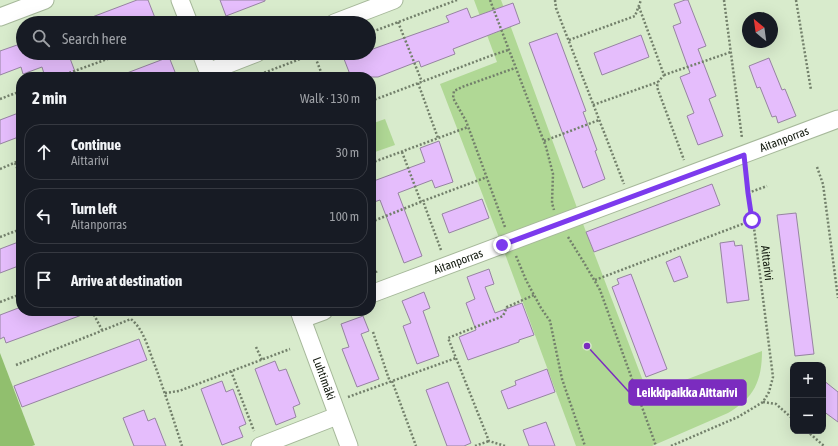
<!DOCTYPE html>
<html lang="en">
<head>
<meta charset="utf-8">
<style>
  :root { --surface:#171b24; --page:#242831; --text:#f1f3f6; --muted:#9ea1a6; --line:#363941 }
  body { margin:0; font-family:"Asap Condensed",sans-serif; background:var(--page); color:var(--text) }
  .controls { position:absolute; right:12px; bottom:12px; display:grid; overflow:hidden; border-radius:8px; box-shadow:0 4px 16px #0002 }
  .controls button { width:36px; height:36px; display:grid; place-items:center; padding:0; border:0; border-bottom:1px solid var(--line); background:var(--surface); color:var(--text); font:20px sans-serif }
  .compass { position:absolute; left:742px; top:12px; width:36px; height:36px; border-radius:50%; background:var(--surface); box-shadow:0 4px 16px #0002; rotate:331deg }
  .stop { position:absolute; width:12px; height:12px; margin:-9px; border:3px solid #7c3aed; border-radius:50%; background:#fff }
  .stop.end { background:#7c3aed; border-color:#fff; box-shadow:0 1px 4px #0008 }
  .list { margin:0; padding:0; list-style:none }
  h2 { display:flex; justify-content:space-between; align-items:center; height:52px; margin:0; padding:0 16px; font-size:17px }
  h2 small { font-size:13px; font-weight:400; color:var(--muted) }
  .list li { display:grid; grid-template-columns:26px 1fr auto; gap:12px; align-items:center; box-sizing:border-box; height:56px; margin:0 8px 8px; padding:0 8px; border:1px solid var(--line); border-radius:16px }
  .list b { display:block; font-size:15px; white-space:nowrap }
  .list p { margin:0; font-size:13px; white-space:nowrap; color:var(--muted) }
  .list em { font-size:13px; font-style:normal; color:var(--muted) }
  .icon { flex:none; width:22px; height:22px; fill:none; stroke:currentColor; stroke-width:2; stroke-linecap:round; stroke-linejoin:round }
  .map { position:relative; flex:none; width:838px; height:446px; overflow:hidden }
  .search { position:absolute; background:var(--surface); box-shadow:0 4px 16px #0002; left:16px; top:16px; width:360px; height:44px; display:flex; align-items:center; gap:10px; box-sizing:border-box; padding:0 14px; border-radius:22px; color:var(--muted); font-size:15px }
  .panel { position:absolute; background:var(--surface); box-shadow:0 4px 16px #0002; left:16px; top:72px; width:360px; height:244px; border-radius:16px }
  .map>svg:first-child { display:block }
</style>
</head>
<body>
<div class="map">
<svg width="838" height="446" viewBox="0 0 838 446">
  <rect width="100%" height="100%" fill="#d8ebcc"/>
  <g fill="#b0d895">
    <path d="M474,0H501L580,216L648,394L762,351C762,381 754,398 728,413L652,446H576L498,235L440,84L497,62Z"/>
    <path d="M385,119L395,145L375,152L371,142V124Z"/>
  </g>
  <path fill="#91bf6e" d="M0,353L35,445L32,446H0Z"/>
  <g fill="#e5bdfc" stroke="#9684a1">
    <path d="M137,0H148L157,23H79V22Z"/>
    <path d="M220,0H265V1L226,16Z"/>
    <path d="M685,0H688L706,46L698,49L716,96L709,99L723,136L698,145L687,116L694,113L680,77L690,73L673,26L681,23L674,4Z"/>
    <path d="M513,3L520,23L453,49L455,54L421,67L419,61L378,77H351L344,59L360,53H369L370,50L449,22L446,16L467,8L471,18Z"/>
    <path d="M557,33L586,111L583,112L597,150L595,151L605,179L583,188L529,43Z"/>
    <path d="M641,35L649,57L602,75L594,53Z"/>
    <path d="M20,44L23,53H68L77,77H45L42,67L23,74L21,67L0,75V51Z"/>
    <path d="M169,57L177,77H119V76Z"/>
    <path d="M769,58L782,90L785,89L796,116L778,123L776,116L772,117L760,87L757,88L749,66Z"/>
    <path d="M21,112V136L0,144V120Z"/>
    <path d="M439,141L453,182L435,188L432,180L398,193L422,256L404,263L380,200L371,203V182L425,162L420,148Z"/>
    <path d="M712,184L720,205L594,252L586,232Z"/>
    <path d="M482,199L489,218L449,233L442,214Z"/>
    <path d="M796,213L814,354L795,356L777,215Z"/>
    <path d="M21,241V265L0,273V249Z"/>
    <path d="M734,241L735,246L742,245L749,300L727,303L720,243Z"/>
    <path d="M680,256L688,277L674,282L666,262Z"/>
    <path d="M489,269L494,284L485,287L495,313L522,303L534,335L519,340V342L468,360L459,337L476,330L466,303L475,299L467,277Z"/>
    <path d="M631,274L667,369L646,377L612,287L619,284L617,279Z"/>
    <path d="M424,292L430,308L423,311L439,356L417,364L403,326L411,323L402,301Z"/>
    <path d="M21,307V311H89L90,312L6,343L4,337L0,339V315Z"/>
    <path d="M363,316L369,331L361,334L379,379L357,387L342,349L349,347L341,324Z"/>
    <path d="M139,339L147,360L22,407L14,386Z"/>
    <path d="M275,361L279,371L286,369L300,404L293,407L296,417L276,425L255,369Z"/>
    <path d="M547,369L555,392L508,409L501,391L516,385L515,381Z"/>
    <path d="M823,380L838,392V422L823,411Z"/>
    <path d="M222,381L226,392L233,389L246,424L239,427L243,437L222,445L201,389Z"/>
    <path d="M448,382L471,443L464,446H447L426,390Z"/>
    <path d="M144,410L148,421L155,418L166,446H134L123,418Z"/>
    <path d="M546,422L555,446H529L523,430Z"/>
  </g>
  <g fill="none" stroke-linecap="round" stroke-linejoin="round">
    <g stroke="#a6b89a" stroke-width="19">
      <g id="minor">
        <path d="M180,0L189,23"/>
        <path d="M0,17L45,0"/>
        <path d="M334,23L394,0"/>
        <path d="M201,53L210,77"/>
        <path d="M208,72L257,53"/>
        <path id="s1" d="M371,294C527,236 683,178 838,119"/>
        <path id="s2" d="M299,311L349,446"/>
        <path d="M302,319L324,311"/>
        <path d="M260,446L337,416"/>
      </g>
    </g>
    <g stroke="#73806b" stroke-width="2.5" stroke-dasharray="2 2" stroke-linecap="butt">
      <path d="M490,0L546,147L553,174L552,203L554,210"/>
      <path d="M555,0L556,8L624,184"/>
      <path d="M724,0L742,138"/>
      <path d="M796,0L811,90"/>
      <path d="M639,7L664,75L658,82L657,87L684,160"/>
      <path d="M398,22L422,82"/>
      <path d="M369,33L457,0"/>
      <path d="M569,40L635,16L641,0"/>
      <path d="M314,54L323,77"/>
      <path d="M664,75L731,52"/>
      <path d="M58,77L124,53"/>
      <path d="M253,77L316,53"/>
      <path d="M418,83L438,138"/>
      <path d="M0,99L21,91"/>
      <path d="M371,101L490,56L508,50"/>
      <path d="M593,105L658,82"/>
      <path d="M544,141L599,120"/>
      <path d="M402,152L421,202"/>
      <path d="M15,163L21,177"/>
      <path d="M371,163L468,127"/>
      <path d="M817,167L823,184L838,298"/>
      <path d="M0,169L21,160"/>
      <path d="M748,193L767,186"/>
      <path d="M371,222L423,201"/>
      <path d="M505,227L466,121L453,98L454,91L462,87L515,68"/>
      <path d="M0,237L21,229"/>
      <path d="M568,237L583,261L600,290L656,446"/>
      <path d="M441,250L423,201L487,177"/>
      <path d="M516,256L526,280L541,308L550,321L562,379L585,446"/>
      <path d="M371,260L377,274"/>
      <path d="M595,280L753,220"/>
      <path d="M0,302L21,294"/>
      <path d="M92,311L102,330"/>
      <path d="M373,332L390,382"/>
      <path d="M256,347L262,360"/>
      <path d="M16,365L131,319C144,330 148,348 154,363C164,390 173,418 182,446"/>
      <path d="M231,371L254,431"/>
      <path d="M392,381L416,446"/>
      <path d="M165,393L179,391L290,349"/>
      <path d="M348,397L456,358"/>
      <path d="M763,402L776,404L793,419"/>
      <path d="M807,431L824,446"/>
      <path d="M475,446L489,441"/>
      <path d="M505,446L489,441L448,338L503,316L507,307L534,295"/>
      <path d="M671,446L738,417L763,402L769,392L773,377L753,220L748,193L746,171"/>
    </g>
    <use href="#minor" stroke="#fff" stroke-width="17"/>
  </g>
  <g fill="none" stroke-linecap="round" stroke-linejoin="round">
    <path stroke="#7c3aed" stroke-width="5" d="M502,245L744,155L748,193L752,220"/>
  </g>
  <g text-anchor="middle" stroke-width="3.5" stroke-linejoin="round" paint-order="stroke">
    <g font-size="12" fill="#131a0f" stroke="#d8ebcc">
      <text dy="4" stroke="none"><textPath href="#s1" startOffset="441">Aitanporras</textPath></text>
      <text dy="4" stroke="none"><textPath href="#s1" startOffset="93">Aitanporras</textPath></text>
      <text transform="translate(767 263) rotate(83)" y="4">Aittarivi</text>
      <text dy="4" stroke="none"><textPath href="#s2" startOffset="72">Luhtimäki</textPath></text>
    </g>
  </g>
  <path fill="none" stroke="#7b2cbf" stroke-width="1.5" d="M587 346L629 392"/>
  <circle fill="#7b2cbf" stroke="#d8ebcc" stroke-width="1.5" cx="587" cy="346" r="4"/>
  <rect fill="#7b2cbf" stroke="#7b2cbf" stroke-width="1.5" x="629" y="380" width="117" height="25" rx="4"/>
  <g font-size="13" text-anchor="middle" font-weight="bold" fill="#fff">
    <text x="687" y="397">Leikkipaikka Aittarivi</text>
  </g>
</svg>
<div class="controls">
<button>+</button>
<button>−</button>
</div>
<svg class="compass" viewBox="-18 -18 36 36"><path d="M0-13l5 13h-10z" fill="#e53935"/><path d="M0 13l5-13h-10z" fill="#9ea1a6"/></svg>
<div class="stop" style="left:752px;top:220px"></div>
<div class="stop end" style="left:502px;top:245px"></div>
<div class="search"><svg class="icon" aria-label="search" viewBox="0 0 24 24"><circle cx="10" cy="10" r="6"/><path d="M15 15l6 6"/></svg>Search here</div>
<section class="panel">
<h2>2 min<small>Walk · 130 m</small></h2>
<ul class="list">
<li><svg class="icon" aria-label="ahead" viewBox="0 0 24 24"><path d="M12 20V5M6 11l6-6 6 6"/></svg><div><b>Continue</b><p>Aittarivi</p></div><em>30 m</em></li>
<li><svg class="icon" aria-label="left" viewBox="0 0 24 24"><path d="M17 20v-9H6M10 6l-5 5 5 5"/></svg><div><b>Turn left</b><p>Aitanporras</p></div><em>100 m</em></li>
<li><svg class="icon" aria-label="arrive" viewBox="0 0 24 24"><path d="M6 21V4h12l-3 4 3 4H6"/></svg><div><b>Arrive at destination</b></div></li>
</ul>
</section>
</div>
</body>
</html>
